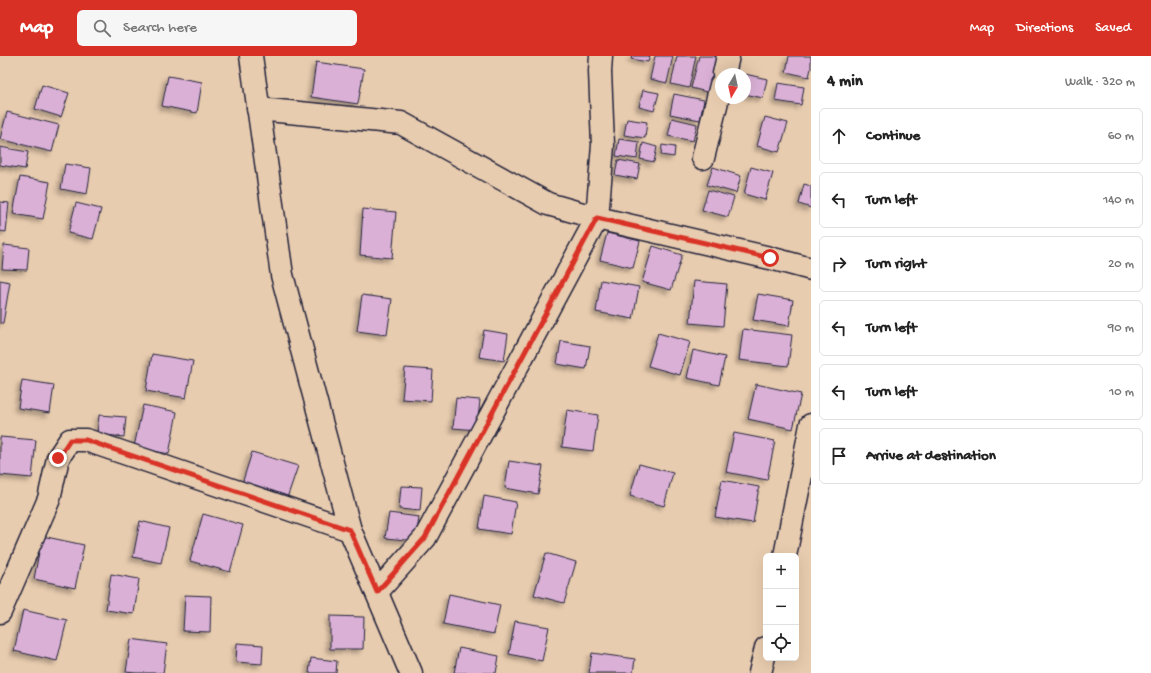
<!DOCTYPE html>
<html lang="en">
<head>
<meta charset="utf-8">
<style>
  :root { --surface:#fff; --page:#f6f6f6; --text:#222; --muted:#767676; --line:#e0e0e0; --accent:#d93025 }
  body { margin:0; font-family:"Gochi Hand",sans-serif; background:var(--page); color:var(--text) }
  .controls { position:absolute; right:12px; bottom:12px; display:grid; overflow:hidden; border-radius:6px; box-shadow:0 4px 16px #0002 }
  .controls button { width:36px; height:36px; display:grid; place-items:center; padding:0; border:0; border-bottom:1px solid var(--line); background:var(--surface); color:var(--text); font:20px sans-serif }
  .compass { position:absolute; left:715px; top:12px; width:36px; height:36px; border-radius:50%; background:var(--surface); box-shadow:0 4px 16px #0002; rotate:189deg }
  .stop { position:absolute; width:12px; height:12px; margin:-9px; border:3px solid #d93025; border-radius:50%; background:#fff }
  .stop.end { background:#d93025; border-color:#fff; box-shadow:0 1px 4px #0008 }
  .list { margin:0; padding:0; list-style:none }
  h2 { display:flex; justify-content:space-between; align-items:center; height:52px; margin:0; padding:0 16px; font-size:17px }
  h2 small { font-size:13px; font-weight:400; color:var(--muted) }
  .list li { display:grid; grid-template-columns:26px 1fr auto; gap:12px; align-items:center; box-sizing:border-box; height:56px; margin:0 8px 8px; padding:0 8px; border:1px solid var(--line); border-radius:6px }
  .list b { display:block; font-size:15px; white-space:nowrap }
  .list em { font-size:13px; font-style:normal; color:var(--muted) }
  .icon { flex:none; width:22px; height:22px; fill:none; stroke:currentColor; stroke-width:2; stroke-linecap:round; stroke-linejoin:round }
  .map { position:relative; flex:none; width:811px; height:617px; overflow:hidden }
  header { display:flex; align-items:center; gap:24px; box-sizing:border-box; height:56px; padding:0 20px; background:var(--accent); color:#fff }
  header strong { font-size:19px }
  nav { display:flex; gap:22px; margin-inline-start:auto; font-size:14px }
  .search { width:280px; height:36px; background:var(--page); display:flex; align-items:center; gap:10px; box-sizing:border-box; padding:0 14px; border-radius:6px; color:var(--muted); font-size:15px }
  main { display:flex }
  aside { flex:1; background:var(--surface) }
  .map>svg:first-child { display:block }
</style>
</head>
<body>
<header>
<strong>Map</strong>
<div class="search"><svg class="icon" aria-label="search" viewBox="0 0 24 24"><circle cx="10" cy="10" r="6"/><path d="M15 15l6 6"/></svg>Search here</div>
<nav><a>Map</a><a>Directions</a><a>Saved</a></nav>
</header>
<main>
<div class="map">
<svg width="811" height="617" viewBox="0 0 811 617">
  <defs>
    <filter id="shadow"><feDropShadow dx="-3.5" dy="3.5" stdDeviation="2" flood-color="#0004"/></filter>
  </defs>
  <rect width="100%" height="100%" fill="#e8ccaf"/>
  <filter id="ink" filterUnits="userSpaceOnUse"><feTurbulence type="fractalNoise" baseFrequency=".025" numOctaves="2"/><feDisplacementMap in="SourceGraphic" scale="8" xChannelSelector="R" yChannelSelector="G"/><feConvolveMatrix kernelMatrix="1 2 1 2 8 2 1 2 1" color-interpolation-filters="sRGB"/></filter>
  <g filter="url(#ink)">
    <g fill="#dab0d6" stroke="#22223b" filter="url(#shadow)">
      <path d="M632,0H650L648,6L631,3Z"/>
      <path d="M655,0H673L667,27L650,23Z"/>
      <path d="M677,0H696L689,32L671,28Z"/>
      <path d="M699,0H714L719,1L711,37L691,32Z"/>
      <path d="M789,0H811V12L809,21L786,16Z"/>
      <path d="M316,6L364,13L358,48L311,41Z"/>
      <path d="M745,18L767,23L763,42L745,38Z"/>
      <path d="M168,20L202,26L197,57L162,50Z"/>
      <path d="M778,27L804,31L801,49L775,45Z"/>
      <path d="M42,29L69,37L61,61L35,53Z"/>
      <path d="M643,34L659,37L654,55L639,51Z"/>
      <path d="M674,38L704,44L700,64L670,58Z"/>
      <path d="M7,56L59,69L52,96L0,83Z"/>
      <path d="M765,61L788,67L779,96L757,90Z"/>
      <path d="M672,62L697,68L693,85L668,80Z"/>
      <path d="M627,63L647,66L645,82L624,79Z"/>
      <path d="M619,83L639,86L637,103L616,100Z"/>
      <path d="M643,87L657,91L654,106L640,103Z"/>
      <path d="M662,89L675,91L674,101L661,99Z"/>
      <path d="M0,91L28,96L25,113L0,109Z"/>
      <path d="M618,104L640,108L637,123L615,119Z"/>
      <path d="M65,108L91,112L87,138L61,133Z"/>
      <path d="M713,111L741,120L736,137L707,129Z"/>
      <path d="M751,111L773,117L765,144L744,138Z"/>
      <path d="M20,121L50,126L43,163L13,158Z"/>
      <path d="M804,128L811,130V152L799,148Z"/>
      <path d="M708,134L734,141L728,161L702,154Z"/>
      <path d="M0,146L9,147L6,176L0,175Z"/>
      <path d="M76,147L101,153L93,183L68,177Z"/>
      <path d="M363,153L396,156L392,202L360,199Z"/>
      <path d="M607,177L640,185L633,212L600,204Z"/>
      <path d="M4,189L29,192L27,214L2,213Z"/>
      <path d="M653,190L682,199L671,234L642,226Z"/>
      <path d="M0,224L10,226L3,267H0Z"/>
      <path d="M601,224L639,231L633,263L596,256Z"/>
      <path d="M694,225L727,228L723,270L690,267Z"/>
      <path d="M758,238L793,244L789,270L753,264Z"/>
      <path d="M362,239L392,243L387,279L357,275Z"/>
      <path d="M743,273L792,279L788,310L739,304Z"/>
      <path d="M484,274L508,278L504,305L479,301Z"/>
      <path d="M658,277L690,286L680,319L648,310Z"/>
      <path d="M561,285L590,290L586,313L557,308Z"/>
      <path d="M693,294L725,301L719,329L687,322Z"/>
      <path d="M152,298L193,305L186,342L146,335Z"/>
      <path d="M405,312L433,314L431,345L402,343Z"/>
      <path d="M22,324L54,329L50,357L18,352Z"/>
      <path d="M756,328L801,338L793,373L748,363Z"/>
      <path d="M456,342L480,344L477,374L453,372Z"/>
      <path d="M143,349L177,356L169,398L134,391Z"/>
      <path d="M567,354L598,359L593,395L562,391Z"/>
      <path d="M99,359L126,361L124,381L97,378Z"/>
      <path d="M734,377L775,385L767,424L726,416Z"/>
      <path d="M0,381L36,384L32,422L0,419Z"/>
      <path d="M252,396L298,410L286,445L241,431Z"/>
      <path d="M509,405L543,410L538,438L505,432Z"/>
      <path d="M639,408L673,417L664,450L630,440Z"/>
      <path d="M722,424L759,431L753,467L715,461Z"/>
      <path d="M401,430L422,431L420,455L399,453Z"/>
      <path d="M484,440L516,446L511,478L479,473Z"/>
      <path d="M389,457L419,461L416,485L385,482Z"/>
      <path d="M203,458L243,469L230,516L190,505Z"/>
      <path d="M140,465L169,472L161,507L133,501Z"/>
      <path d="M42,480L84,489L75,532L34,523Z"/>
      <path d="M546,497L576,506L564,547L534,539Z"/>
      <path d="M111,518L139,523L134,558L106,554Z"/>
      <path d="M449,538L500,549L494,578L443,568Z"/>
      <path d="M185,539L211,540L210,576L183,575Z"/>
      <path d="M23,554L67,564L57,605L14,595Z"/>
      <path d="M330,560L364,561L363,593H330Z"/>
      <path d="M515,565L549,571L542,605L509,598Z"/>
      <path d="M131,583L167,588L163,617H136L126,616Z"/>
      <path d="M237,587L263,589L262,608L236,606Z"/>
      <path d="M459,592L499,600L496,617H454Z"/>
      <path d="M592,597L635,603L633,617H589Z"/>
      <path d="M311,602L337,605L336,617H309Z"/>
    </g>
    <g fill="none" stroke-linecap="round" stroke-linejoin="round">
      <g stroke="#22223b" stroke-width="25">
        <g id="minor">
          <path d="M724,18L728,0"/>
          <path d="M258,53L401,67L548,148L597,162L770,202L811,213"/>
          <path d="M703,102L721,29"/>
          <path d="M785,500L811,369"/>
          <path d="M377,536L425,482L597,162L603,89L600,15L601,0"/>
          <path d="M0,556L49,443L58,402L70,384H86L350,474"/>
          <path d="M760,617L766,592"/>
        </g>
      </g>
      <g stroke="#22223b" stroke-width="25">
        <path id="major" d="M251,0L282,219L350,474L411,617"/>
      </g>
      <use href="#minor" stroke="#e8ccaf" stroke-width="22"/>
      <use href="#major" stroke="#e8ccaf" stroke-width="22"/>
    </g>
  </g>
  <g fill="none" stroke-linecap="round" stroke-linejoin="round" filter="url(#ink)">
    <path stroke="#d93025" stroke-width="5" d="M58,402L70,384H86L350,474L377,536L425,482L597,162L770,202"/>
  </g>
</svg>
<div class="controls">
<button>+</button>
<button>−</button>
<button><svg class="icon" aria-label="locate" viewBox="0 0 24 24"><circle cx="12" cy="12" r="6"/><path d="M12 2v4M12 18v4M2 12h4M18 12h4"/></svg></button>
</div>
<svg class="compass" viewBox="-18 -18 36 36"><path d="M0-13l5 13h-10z" fill="#e53935"/><path d="M0 13l5-13h-10z" fill="#767676"/></svg>
<div class="stop" style="left:770px;top:202px"></div>
<div class="stop end" style="left:58px;top:402px"></div>
</div>
<aside>
<h2>4 min<small>Walk · 320 m</small></h2>
<ul class="list">
<li><svg class="icon" aria-label="ahead" viewBox="0 0 24 24"><path d="M12 20V5M6 11l6-6 6 6"/></svg><div><b>Continue</b></div><em>60 m</em></li>
<li><svg class="icon" aria-label="left" viewBox="0 0 24 24"><path d="M17 20v-9H6M10 6l-5 5 5 5"/></svg><div><b>Turn left</b></div><em>140 m</em></li>
<li><svg class="icon" aria-label="right" viewBox="0 0 24 24"><path d="M7 20v-9h11M14 6l5 5-5 5"/></svg><div><b>Turn right</b></div><em>20 m</em></li>
<li><svg class="icon" aria-label="left" viewBox="0 0 24 24"><path d="M17 20v-9H6M10 6l-5 5 5 5"/></svg><div><b>Turn left</b></div><em>90 m</em></li>
<li><svg class="icon" aria-label="left" viewBox="0 0 24 24"><path d="M17 20v-9H6M10 6l-5 5 5 5"/></svg><div><b>Turn left</b></div><em>10 m</em></li>
<li><svg class="icon" aria-label="arrive" viewBox="0 0 24 24"><path d="M6 21V4h12l-3 4 3 4H6"/></svg><div><b>Arrive at destination</b></div></li>
</ul>
</aside>
</main>
</body>
</html>
